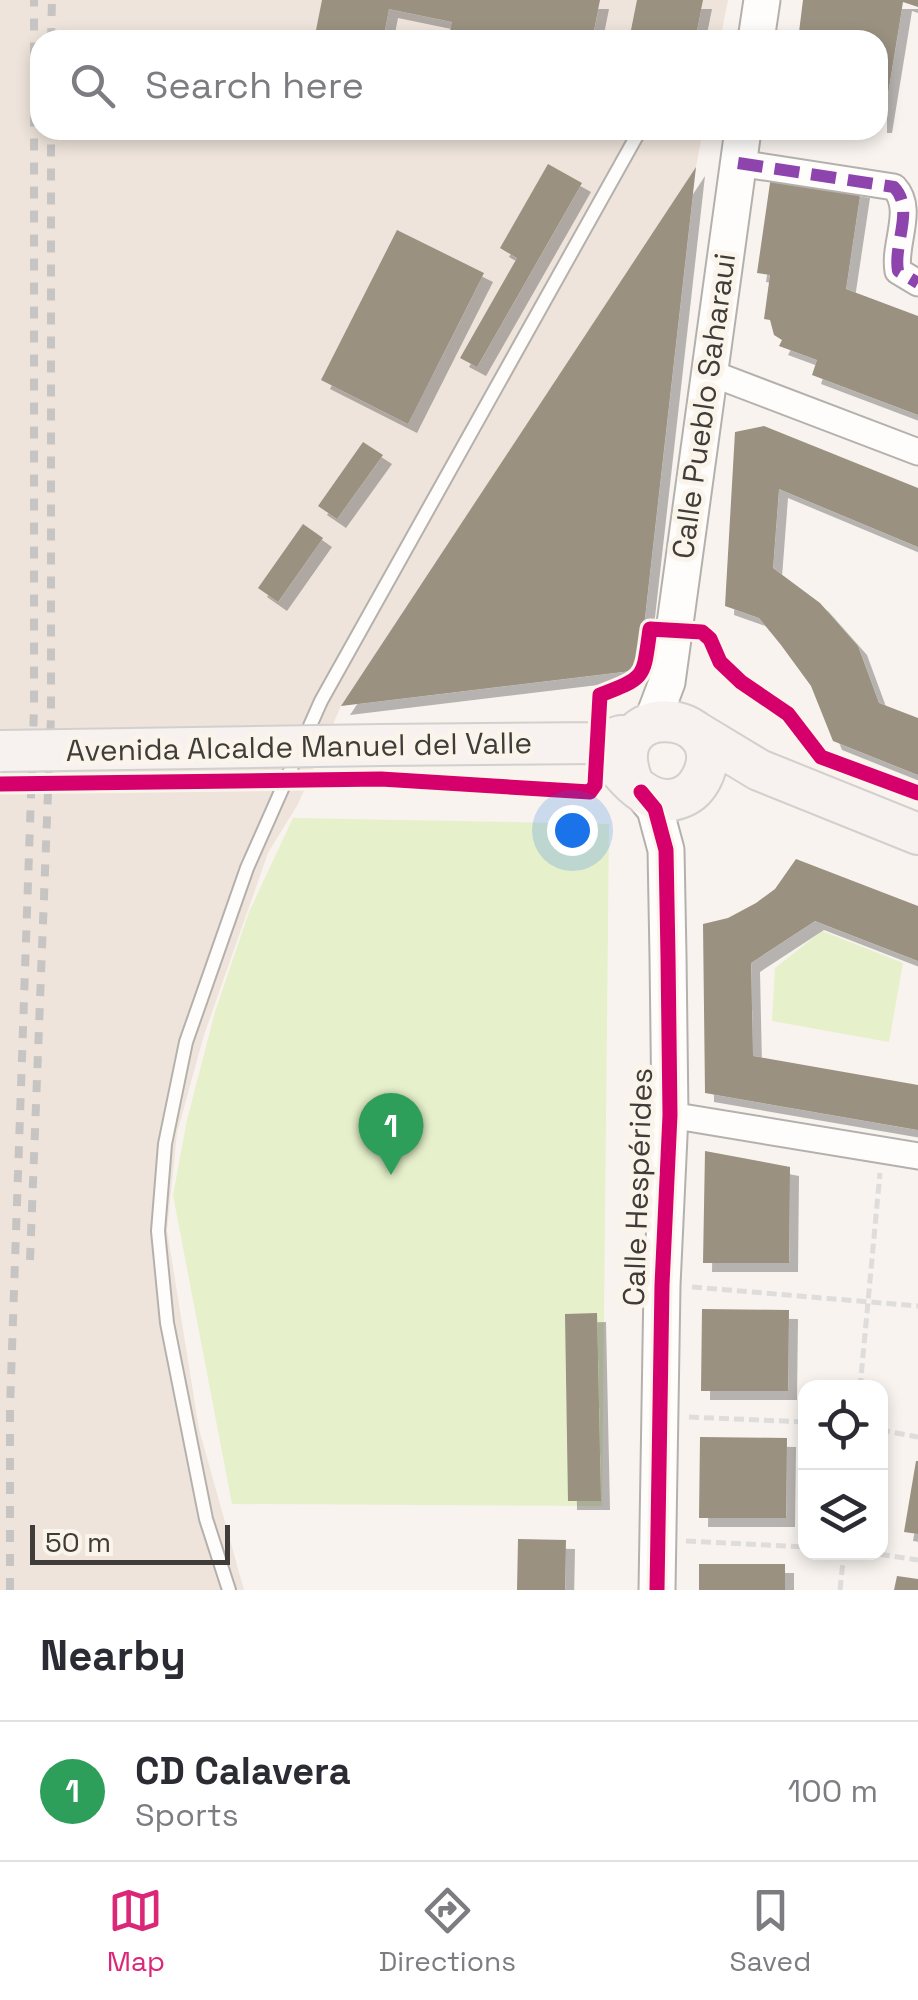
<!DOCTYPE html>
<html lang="en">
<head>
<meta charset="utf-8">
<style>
  :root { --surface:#fff; --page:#f7f7f7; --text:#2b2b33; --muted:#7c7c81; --line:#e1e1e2; --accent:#db2777 }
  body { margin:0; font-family:"Space Grotesk",sans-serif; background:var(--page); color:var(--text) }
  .controls { position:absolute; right:30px; bottom:30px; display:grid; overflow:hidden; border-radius:20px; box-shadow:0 5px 15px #0003 }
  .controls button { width:90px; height:90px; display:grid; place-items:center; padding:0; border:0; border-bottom:2px solid var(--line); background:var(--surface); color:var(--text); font:50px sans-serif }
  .scale { position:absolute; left:30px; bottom:25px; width:200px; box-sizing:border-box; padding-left:10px; border:5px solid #3f3c39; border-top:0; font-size:28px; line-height:35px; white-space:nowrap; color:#3f3c39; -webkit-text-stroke:8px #fbf4eb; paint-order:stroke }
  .you { position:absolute; left:572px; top:830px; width:35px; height:35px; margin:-25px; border:8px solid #fff; border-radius:50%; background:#1a73e8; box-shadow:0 0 0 15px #1a73e833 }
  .badge { display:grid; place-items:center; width:65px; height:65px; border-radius:50%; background:var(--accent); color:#fff; font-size:32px; font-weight:700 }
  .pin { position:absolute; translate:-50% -82px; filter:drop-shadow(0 2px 5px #0008) }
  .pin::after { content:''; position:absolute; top:52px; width:35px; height:30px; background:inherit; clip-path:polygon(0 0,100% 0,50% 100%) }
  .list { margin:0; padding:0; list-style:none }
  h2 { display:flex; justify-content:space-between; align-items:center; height:130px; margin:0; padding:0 40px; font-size:42px }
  h2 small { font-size:32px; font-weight:400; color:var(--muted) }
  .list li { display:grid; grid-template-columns:65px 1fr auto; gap:30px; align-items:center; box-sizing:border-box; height:140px; padding:0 40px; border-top:2px solid var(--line) }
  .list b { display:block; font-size:38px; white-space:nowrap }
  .list p { margin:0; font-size:32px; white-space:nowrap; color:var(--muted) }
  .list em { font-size:32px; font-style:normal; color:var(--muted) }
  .icon { flex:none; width:55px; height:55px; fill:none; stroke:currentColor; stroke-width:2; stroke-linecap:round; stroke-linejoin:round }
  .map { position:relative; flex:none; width:918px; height:1590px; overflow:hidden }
  .search { position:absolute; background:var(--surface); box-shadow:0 5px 15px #0003; left:30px; right:30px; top:30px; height:110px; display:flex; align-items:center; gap:25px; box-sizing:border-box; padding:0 35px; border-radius:30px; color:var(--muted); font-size:38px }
  .sheet { height:270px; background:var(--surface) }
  nav { display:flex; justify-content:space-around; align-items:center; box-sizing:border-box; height:140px; border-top:2px solid var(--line); background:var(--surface); font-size:28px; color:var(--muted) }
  nav a { display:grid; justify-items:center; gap:5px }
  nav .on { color:var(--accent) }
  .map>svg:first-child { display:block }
</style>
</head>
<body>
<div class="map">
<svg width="918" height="1590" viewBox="0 0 918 1590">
  <defs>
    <filter id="shadow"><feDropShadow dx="9" dy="9" stdDeviation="0" flood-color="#0004"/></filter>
  </defs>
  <rect width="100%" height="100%" fill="#f8f3ee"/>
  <path fill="#eee4db" d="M0,0H728L720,40H40V130H703L696,167L341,706L298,804L268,853L204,1035L177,1133L167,1230L199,1429L244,1590H0Z"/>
  <g fill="#e6f0cb">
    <path d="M293,818L609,824L602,1506L232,1504L173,1195L187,1120L215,1012L249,912Z"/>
    <path d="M822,931L903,963L889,1042L772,1021L775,968Z"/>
  </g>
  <g fill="#9a9181" filter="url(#shadow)">
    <path d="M322,0H600L592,40H448L452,22L389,9L383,40H314Z"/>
    <path d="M637,0H703L695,40H629Z"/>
    <path d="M803,0H918V7L903,2L883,124H878V40H798Z"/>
    <path d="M548,164L582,183L477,367L460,358L517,258L500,248Z"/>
    <path d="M696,167L639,670L341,706Z"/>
    <path d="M771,176L861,189L846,289L918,316V415L812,375L817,360L779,346L782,340L774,335L770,320L764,319L770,275L757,273Z"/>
    <path d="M397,230L484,273L408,424L321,380Z"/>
    <path d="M764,426L918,488V547L779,489L773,568L820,603L858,646L879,703L918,718V775L833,741L811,686L781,645L759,618L725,606L735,432Z"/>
    <path d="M363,442L383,455L337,519L318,506Z"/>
    <path d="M303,524L323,538L278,602L258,588Z"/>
    <path d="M796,859L918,906V961L815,921L751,963L753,1056L918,1085V1130L705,1093L703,924L728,918L756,903L775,889Z"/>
    <path d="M705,1151L790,1167L789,1263H703Z"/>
    <path d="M702,1309L789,1310L788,1391H701Z"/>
    <path d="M597,1313L601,1501H568L565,1314Z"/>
    <path d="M700,1437L787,1438L786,1518H699Z"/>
    <path d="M916,1461H918V1534L904,1532Z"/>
    <path d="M518,1539L566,1540L565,1590H517Z"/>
    <rect x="699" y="1564" width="86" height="26"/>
    <path d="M897,1576L918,1579V1590H894Z"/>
  </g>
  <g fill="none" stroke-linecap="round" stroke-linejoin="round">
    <g stroke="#b4b1ad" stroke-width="16">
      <path id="lane" d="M229,1590L206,1519L167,1323L158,1231L165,1144L186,1042L247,868L321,701L640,130"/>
    </g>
    <g stroke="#b4b1ad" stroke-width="29">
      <g id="street">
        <path d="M738,163L894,187C915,209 893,244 898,271L918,283"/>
        <path d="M708,372L918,452"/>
        <path d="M670,1115L918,1156"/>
      </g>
    </g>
    <g stroke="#b4b1ad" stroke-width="39">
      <g id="secondary">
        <path d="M756,40L762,0"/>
        <path d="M652,722L667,682L743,130"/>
        <path d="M641,792L655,809L666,850L668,956L670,1115L662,1285L657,1590"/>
      </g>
    </g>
    <g stroke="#d2d0cd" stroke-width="44">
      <g id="primary">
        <path d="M696,732L759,770L918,834"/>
        <path d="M598,743C618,766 645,813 682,797C692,793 699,784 703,775C732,708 600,697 632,781"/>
        <path d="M381,745L598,743L621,736"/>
      </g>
    </g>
    <g stroke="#dedddb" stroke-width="5" stroke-dasharray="10 5" stroke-linecap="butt">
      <path d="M692,1287L918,1306"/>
      <path d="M860,1388L880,1173"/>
      <path d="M689,1417L806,1422"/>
      <path d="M880,1430L918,1437"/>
      <path d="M686,1541L806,1547"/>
      <path d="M865,1552L918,1560"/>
      <path d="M840,1590L844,1552"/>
    </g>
    <use href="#lane" stroke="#fefdfc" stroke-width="12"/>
    <use href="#street" stroke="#fefdfc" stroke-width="25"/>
    <use href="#secondary" stroke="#fefdfc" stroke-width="35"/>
    <use href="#primary" stroke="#f7f1ef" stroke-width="40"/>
    <g stroke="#c7c5c4" stroke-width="8" stroke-dasharray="12 12" stroke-linecap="butt">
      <path d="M51,40L52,0"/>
      <path d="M30,1260L51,715V130"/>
      <path d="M10,1590V1407L34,708V0"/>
    </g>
    <g stroke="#d2d0cd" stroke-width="44" stroke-linecap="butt">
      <path id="primary-bridge" d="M0,751L381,745"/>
    </g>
    <use href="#primary-bridge" stroke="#f7f1ef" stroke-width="40"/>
    <path stroke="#8e44ad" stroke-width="12" stroke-dasharray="25 12" stroke-linecap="butt" d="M738,163L894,187C915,209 893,244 898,271L918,283"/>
    <g stroke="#fbf4eb" stroke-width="21">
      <g id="cycleway">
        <path d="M0,784L381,779L590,792L595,785L600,695C647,677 643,678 650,629L702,632L710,639L720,662L741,682L788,714L821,757L918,793"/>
        <path d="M641,792L655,809L666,850L668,956L670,1115L662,1285L657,1590"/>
      </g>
    </g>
    <use href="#cycleway" stroke="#d6006c" stroke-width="15"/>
  </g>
  <g text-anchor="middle" stroke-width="10" stroke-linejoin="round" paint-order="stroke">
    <g font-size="30" fill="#3f3c39" stroke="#fbf4eb">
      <text transform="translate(704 406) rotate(-82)" y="10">Calle Pueblo Saharaui</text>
      <text transform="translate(299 747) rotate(-1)" y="10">Avenida Alcalde Manuel del Valle</text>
      <text transform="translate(638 1187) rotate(-88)" y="10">Calle Hespérides</text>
    </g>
  </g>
</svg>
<div class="controls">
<button><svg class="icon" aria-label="locate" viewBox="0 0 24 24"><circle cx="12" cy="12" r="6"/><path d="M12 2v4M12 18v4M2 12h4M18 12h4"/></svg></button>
<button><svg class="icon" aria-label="layers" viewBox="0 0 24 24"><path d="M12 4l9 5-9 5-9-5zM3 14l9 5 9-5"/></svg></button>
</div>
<div class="scale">50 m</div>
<div class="you"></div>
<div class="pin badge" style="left:391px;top:1175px;background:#2e9e5b">1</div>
<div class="search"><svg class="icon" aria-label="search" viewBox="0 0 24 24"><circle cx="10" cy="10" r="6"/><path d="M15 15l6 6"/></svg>Search here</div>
</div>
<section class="sheet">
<h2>Nearby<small></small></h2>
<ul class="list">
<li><span class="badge" style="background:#2e9e5b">1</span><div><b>CD Calavera</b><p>Sports</p></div><em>100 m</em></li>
</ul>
</section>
<nav>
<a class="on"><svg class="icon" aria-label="map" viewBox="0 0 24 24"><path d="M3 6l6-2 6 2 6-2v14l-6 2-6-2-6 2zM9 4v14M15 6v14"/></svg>Map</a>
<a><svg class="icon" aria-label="directions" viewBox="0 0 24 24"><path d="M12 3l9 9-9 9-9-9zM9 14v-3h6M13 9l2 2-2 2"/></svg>Directions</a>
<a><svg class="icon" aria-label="saved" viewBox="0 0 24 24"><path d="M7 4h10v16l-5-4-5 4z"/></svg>Saved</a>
</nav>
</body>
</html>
